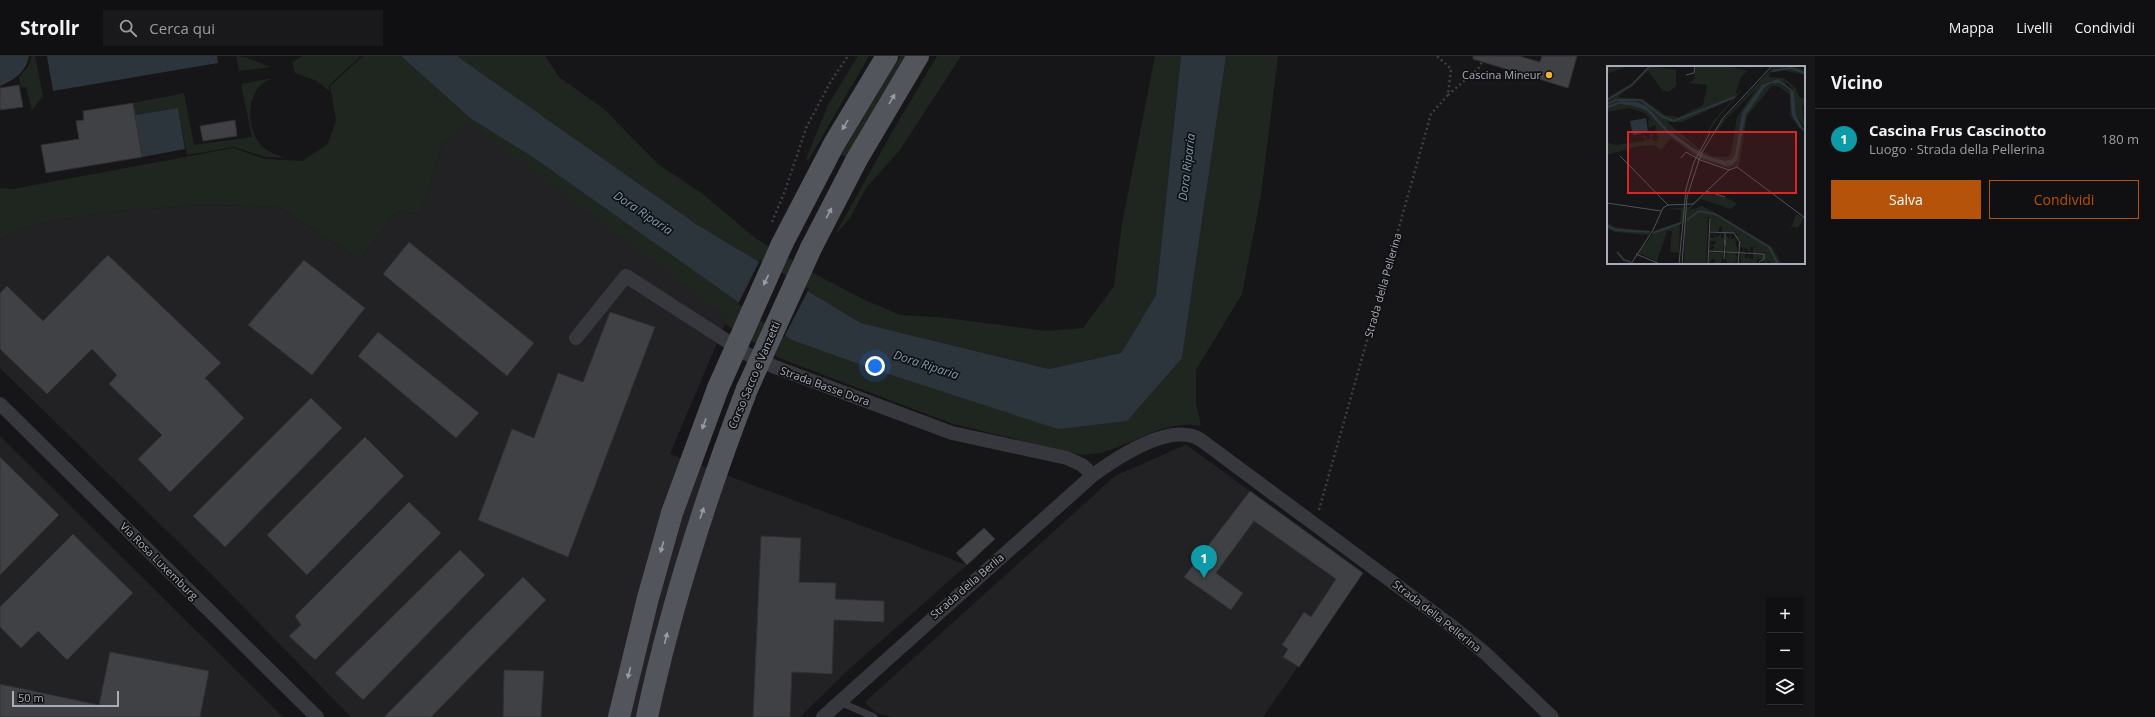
<!DOCTYPE html>
<html lang="it">
<head>
<meta charset="utf-8">
<style>
  :root { --surface:#101012; --page:#19191b; --text:#f1f3f6; --muted:#9c9d9f; --line:#303032; --accent:#b45309 }
  body { margin:0; font-family:"Open Sans",sans-serif; background:var(--page); color:var(--text) }
  .controls { position:absolute; right:12px; bottom:12px; display:grid; overflow:hidden; border-radius:0px; box-shadow:0 1px 3px #0004 }
  .controls button { width:36px; height:36px; display:grid; place-items:center; padding:0; border:0; border-bottom:1px solid var(--line); background:var(--surface); color:var(--text); font:20px sans-serif }
  .scale { position:absolute; left:12px; bottom:10px; width:107px; box-sizing:border-box; padding-left:4px; border:2px solid #a8adb8; border-top:0; font-size:11px; line-height:14px; white-space:nowrap; color:#a8adb8; -webkit-text-stroke:3px #111113; paint-order:stroke }
  .you { position:absolute; left:875px; top:310px; width:14px; height:14px; margin:-10px; border:3px solid #fff; border-radius:50%; background:#1a73e8; box-shadow:0 0 0 6px #1a73e833 }
  .badge { display:grid; place-items:center; width:26px; height:26px; border-radius:50%; background:var(--accent); color:#fff; font-size:13px; font-weight:700 }
  .pin { position:absolute; translate:-50% -33px; filter:drop-shadow(0 1px 2px #0008) }
  .pin::after { content:''; position:absolute; top:21px; width:14px; height:12px; background:inherit; clip-path:polygon(0 0,100% 0,50% 100%) }
  .list { margin:0; padding:0; list-style:none }
  h2 { display:flex; justify-content:space-between; align-items:center; height:52px; margin:0; padding:0 16px; font-size:17px }
  h2 small { font-size:13px; font-weight:400; color:var(--muted) }
  .list li { display:grid; grid-template-columns:26px 1fr auto; gap:12px; align-items:center; box-sizing:border-box; height:60px; padding:0 16px; border-top:1px solid var(--line) }
  .list b { display:block; font-size:15px; white-space:nowrap }
  .list p { margin:0; font-size:13px; white-space:nowrap; color:var(--muted) }
  .list em { font-size:13px; font-style:normal; color:var(--muted) }
  .actions { display:flex; gap:8px; padding:12px 16px }
  .actions a { flex:1; padding:9px 0; border:1px solid var(--accent); border-radius:0px; text-align:center; font-size:14px; color:var(--accent) }
  .actions .main { background:var(--accent); color:#fff }
  .icon { flex:none; width:22px; height:22px; fill:none; stroke:currentColor; stroke-width:2; stroke-linecap:round; stroke-linejoin:round }
  .map { position:relative; flex:none; width:1815px; height:661px; overflow:hidden }
  header { display:flex; align-items:center; gap:24px; box-sizing:border-box; height:56px; padding:0 20px; background:var(--surface); border-bottom:1px solid var(--line) }
  header strong { font-size:19px }
  nav { display:flex; gap:22px; margin-inline-start:auto; font-size:14px }
  .search { width:280px; height:36px; background:var(--page); display:flex; align-items:center; gap:10px; box-sizing:border-box; padding:0 14px; border-radius:0px; color:var(--muted); font-size:15px }
  main { display:flex }
  aside { flex:1; background:var(--surface) }
  .map>svg:first-child { display:block }
</style>
</head>
<body>
<header>
<strong>Strollr</strong>
<div class="search"><svg class="icon" aria-label="search" viewBox="0 0 24 24"><circle cx="10" cy="10" r="6"/><path d="M15 15l6 6"/></svg>Cerca qui</div>
<nav><a>Mappa</a><a>Livelli</a><a>Condividi</a></nav>
</header>
<main>
<div class="map">
<svg width="1815" height="661" viewBox="0 0 1815 661">
  <rect width="100%" height="100%" fill="#161618"/>
  <g fill="#222225">
    <path d="M467,65L728,261L670,398L967,509L847,615L800,661H351L212,519L0,312V184L14,176L49,166L117,155L207,149L279,151L360,204L397,155L421,158L442,89Z"/>
    <path d="M0,380L283,661H0Z"/>
    <path d="M1185,389L1188,390L1363,517L1263,661H893L876,657L865,646L1115,420Z"/>
  </g>
  <g fill="#1e261f">
    <path d="M32,0H35L43,40L32,54L26,31L21,32L19,21L28,11Z"/>
    <path d="M236,0C248,0 260,8 272,11L239,15Z"/>
    <path d="M303,0H361L329,29V35L317,25L295,17L292,6Z"/>
    <path d="M363,0H401L470,62L534,102L734,243L1058,372L1182,302L1226,0H1278L1261,139L1242,238L1196,314V346L1201,370C1164,363 1135,388 1100,397C1094,398 1088,398 1082,399L953,368L779,302L725,268L727,261L467,66L442,89L421,158L397,155L360,204L279,151L207,149L117,155L49,166L14,176L0,184V132L13,133L233,92L265,103L302,105L328,88L336,64L330,30Z"/>
    <path d="M457,0H545L559,21L604,53L658,108L703,138L755,182L817,219L863,243L900,259L938,261L1046,275L1083,272L1114,230L1122,168L1155,0H1181L1156,239L1121,297L1049,313L861,267L696,168Z"/>
    <path d="M858,0H869L808,105L806,103L828,49Z"/>
    <path d="M900,0H908L849,103L841,98Z"/>
    <path d="M937,0H961L900,94L866,132L850,162L835,179L891,78Z"/>
    <path d="M273,22C269,24 265,25 262,28C245,43 247,76 263,91C269,97 278,99 286,102L265,101L234,91L187,99L178,52L135,59L133,47L184,37L194,89L252,81L241,28Z"/>
  </g>
  <g fill="#2c353c">
    <path d="M0,0H29C26,16 14,24 0,30Z"/>
    <path d="M47,0H217L218,7L53,35Z"/>
    <path d="M401,0H457L696,168L861,267L1049,313L1121,297L1156,239L1181,0H1226L1182,302L1127,365L1058,373L876,314L792,284L534,102L470,62Z"/>
    <path d="M178,52L185,93L142,101L135,59Z"/>
  </g>
  <path fill="#161618" d="M760,204L809,233L784,281L738,248Z"/>
  <g fill="#404145" stroke="#303034">
    <path d="M1473,0H1519L1540,6L1542,0H1577L1568,32L1473,3Z"/>
    <path d="M19,29L23,51L0,54V32Z"/>
    <path d="M133,47L142,101L46,117L41,89L79,83L76,65L84,64L83,55Z"/>
    <path d="M235,64L237,80L203,85L200,70Z"/>
    <path d="M409,186L534,287L507,320L383,218Z"/>
    <path d="M108,199L221,307L205,322L244,362L170,436L138,403L162,379L109,328L117,319L92,293L47,338L0,293V237L7,230L43,265Z"/>
    <path d="M304,204L365,252L312,319L248,269Z"/>
    <path d="M610,256L655,271L568,501L478,464L512,373L534,382L558,317L583,326Z"/>
    <path d="M378,276L479,357L456,382L358,300Z"/>
    <path d="M311,342L342,372L225,491L193,460Z"/>
    <path d="M365,381L404,420L307,519L267,479Z"/>
    <path d="M0,401L59,459L0,519Z"/>
    <path d="M1250,435L1363,517L1299,611L1283,601L1288,593L1282,589L1304,556L1311,561L1336,523L1254,465L1216,517L1243,537L1231,554L1184,521Z"/>
    <path d="M409,446L441,477L315,604L289,580L301,569L295,560Z"/>
    <path d="M984,472L995,483L967,509L956,497Z"/>
    <path d="M73,478L133,537L67,604L38,575L21,592L0,571V551Z"/>
    <path d="M761,480L801,482L799,526L836,527L835,543L884,545V566L834,564L832,618L792,616L790,661H753Z"/>
    <path d="M460,494L485,519L363,644L335,617Z"/>
    <path d="M523,521L546,544L431,661H384Z"/>
    <path d="M110,596L209,615L200,661H0V628L99,649Z"/>
    <path d="M504,614L544,615L541,661H503Z"/>
  </g>
  <g fill="none" stroke-linecap="round" stroke-linejoin="round">
    <g stroke="#3d3f44" stroke-width="2.5" stroke-dasharray="2 3" stroke-linecap="butt">
      <path d="M1448,39L1478,13L1482,6"/>
      <path d="M772,166L785,135L806,72L831,25L848,0"/>
      <path d="M1319,454L1431,58L1448,39L1451,13L1437,0"/>
    </g>
    <path stroke="#37383d" stroke-width="7" d="M840,646L874,661"/>
    <g stroke="#37383d" stroke-width="14">
      <path d="M576,282L626,220L747,298L775,311L952,377L1067,402L1082,409L1093,419"/>
      <path d="M0,348L317,661"/>
      <path d="M823,661L1093,419C1118,401 1171,365 1201,384L1449,568L1485,597L1552,661"/>
    </g>
    <g stroke="#53555c" stroke-width="22">
      <path d="M782,188L834,88L887,0"/>
      <path d="M811,192L857,103L918,0"/>
      <path d="M619,661L648,542L672,457L718,332"/>
      <path d="M647,661C671,549 706,440 747,333"/>
    </g>
    <g stroke="#53555c" stroke-width="22">
      <path d="M718,332L782,188"/>
      <path d="M747,333L811,192"/>
    </g>
  </g>
  <defs><path id="oneway-solid" d="M-6-.8H1V-3.2L6.5 0L1 3.2V.8H-6Z"/></defs>
  <g fill="#979ba6">
    <use href="#oneway-solid" transform="translate(892 43) rotate(-60)"/>
    <use href="#oneway-solid" transform="translate(845 69) rotate(121)"/>
    <use href="#oneway-solid" transform="translate(829 157) rotate(-62)"/>
    <use href="#oneway-solid" transform="translate(766 224) rotate(115)"/>
    <use href="#oneway-solid" transform="translate(704 368) rotate(110)"/>
    <use href="#oneway-solid" transform="translate(702 457) rotate(-72)"/>
    <use href="#oneway-solid" transform="translate(662 491) rotate(106)"/>
    <use href="#oneway-solid" transform="translate(666 582) rotate(-76)"/>
    <use href="#oneway-solid" transform="translate(629 617) rotate(104)"/>
  </g>
  <circle fill="#f2b134" stroke="#111113" stroke-width="1.5" cx="1549" cy="19" r="4"/>
  <g text-anchor="middle" stroke-width="3.5" stroke-linejoin="round" paint-order="stroke">
    <g font-size="11" fill="#a8adb8" stroke="#111113" text-anchor="end">
      <text x="1541" y="23">Cascina Mineur</text>
    </g>
    <g font-size="11" fill="#a8adb8" stroke="#111113">
      <text transform="translate(1383 229) rotate(-74)" y="4">Strada della Pellerina</text>
      <text transform="translate(754 319) rotate(-67)" y="4">Corso Sacco e Vanzetti</text>
      <text transform="translate(825 330) rotate(20)" y="4">Strada Basse Dora</text>
      <text transform="translate(159 505) rotate(45)" y="4">Via Rosa Luxemburg</text>
      <text transform="translate(967 530) rotate(-41)" y="4">Strada della Berlia</text>
      <text transform="translate(1437 560) rotate(38)" y="4">Strada della Pellerina</text>
    </g>
    <g font-size="12" font-style="italic" fill="#7f9bb3" stroke="#111113">
      <text transform="translate(1187 111) rotate(-83)" y="4">Dora Riparia</text>
      <text transform="translate(643 157) rotate(34)" y="4">Dora Riparia</text>
      <text transform="translate(926 309) rotate(18)" y="4">Dora Riparia</text>
    </g>
  </g>
  <g transform="translate(1607 10)">
    <rect width="198" height="198" fill="#161618"/>
    <path d="M0,0H20L0,8ZM42,0L69,4V20L62,26L56,25L41,5L11,31L36,33L58,49L72,51L96,39L100,19L81,17L87,14L89,0H121L141,5L134,11L129,26L130,28L135,24L111,52L96,75L107,54L126,33L75,56H60L91,82L104,90L121,91L124,87L130,51L150,22L119,53L104,74L115,55L167,0H187L198,4V9L176,4L163,7L162,11L177,12L189,22L192,31L198,33V38L195,40L198,62L189,49L187,25L181,18L163,15L135,47L128,88L125,93L118,95L101,90L60,63L40,40L30,36L13,35L0,40V32L25,17ZM168,16L183,24L190,57L198,69L183,50V29L171,20H165L140,50L132,100L121,102L93,94L64,72L54,84L47,79L32,80L0,89V76L8,79L38,75L37,71L33,70L38,69L39,74L44,73L43,68H46L45,74L49,75L52,71L48,66L49,59L42,62L41,53L46,56L38,47L22,42L0,46V43L12,38L27,40L40,45L64,71L94,92L119,100L130,93L139,49L158,21ZM99,127L118,131L130,138L124,143L94,133L82,144L95,140L114,150L165,181L175,198H164L162,195L158,198L156,195L154,198L158,186L146,187V181H143V186L138,181L136,186V181H133L135,175L128,172L130,167L115,166V161H112V166L103,165L104,151H101L99,198H77L78,156L73,158L72,187L63,186L65,165H60L50,195L56,198L31,187L49,164L73,156L74,144L57,143L82,141ZM189,148L197,152L191,162L185,161L180,173ZM0,156L2,159L4,156L5,160L14,162L44,165L41,169L7,166L0,163ZM103,167L104,172H107V167L109,172L114,167V172L116,173L118,168L116,185H106L107,180H104L102,184L103,179H107L109,175H104L103,178ZM119,169L122,173L124,168V173H127V169L131,186L119,185ZM118 192a6 6 0 1 1 12 0a6 6 0 1 1-12 0ZM102,186L116,187L114,198H107L108,193H105L102,198ZM138,187V192H141V188L143,193H146V188H156V193H151L149,198H134L133,188Z" fill="#1e261f"/>
    <path d="M171,13L187,25L189,49L198,66L192,61L185,49L183,24L172,17H165L158,21L139,49L130,94L125,99L119,100L94,92L61,68L40,45L27,40L12,38L0,43V40L13,35L30,36L40,40L60,63L85,81L101,90L118,95L125,93L128,88L135,47L155,19ZM39,52L41,66L26,69L23,55Z" fill="#2c353c"/>
    <path fill="none" stroke="#2c353c" stroke-width="2" d="M165,5L184,2L198,7M0,34L25,19L43,0M0,38L9,34H34L56,51L67,55L128,31M80,154L92,145L108,148L162,181L171,198M0,160L9,164L43,166M46,167L74,157M10,186L17,194L24,196"/>
    <path fill="none" stroke="#505258" stroke-width="1" d="M79,9L87,7L88,0M13,90L61,139M74,92L79,86L93,94L122,104M99,125L118,131M0,137L54,145M102,166L127,167L132,175M118,174V179V167M101,185L157,188V193L152,196M29,188L53,198M117,193L118,179M24,198L46,164L56,142L61,139L86,138L122,104L130,101L198,152M72,198L79,123L87,96L104,65M75,198L80,131L94,88L116,52L165,0M101,198L103,152M131,198L133,175L132,180"/>
    <path fill="#d62828" fill-opacity="0.15" stroke="#d62828" stroke-width="2" d="M21,66H189V127H21Z"/>
    <rect width="198" height="198" fill="none" stroke="#a8adb8" stroke-width="2"/>
  </g>
</svg>
<div class="controls">
<button>+</button>
<button>−</button>
<button><svg class="icon" aria-label="layers" viewBox="0 0 24 24"><path d="M12 4l9 5-9 5-9-5zM3 14l9 5 9-5"/></svg></button>
</div>
<div class="scale">50 m</div>
<div class="you"></div>
<div class="pin badge" style="left:1204px;top:522px;background:#0f9aa8">1</div>
</div>
<aside>
<h2>Vicino<small></small></h2>
<ul class="list">
<li><span class="badge" style="background:#0f9aa8">1</span><div><b>Cascina Frus Cascinotto</b><p>Luogo · Strada della Pellerina</p></div><em>180 m</em></li>
</ul>
<div class="actions"><a class="main">Salva</a><a>Condividi</a></div>
</aside>
</main>
</body>
</html>
